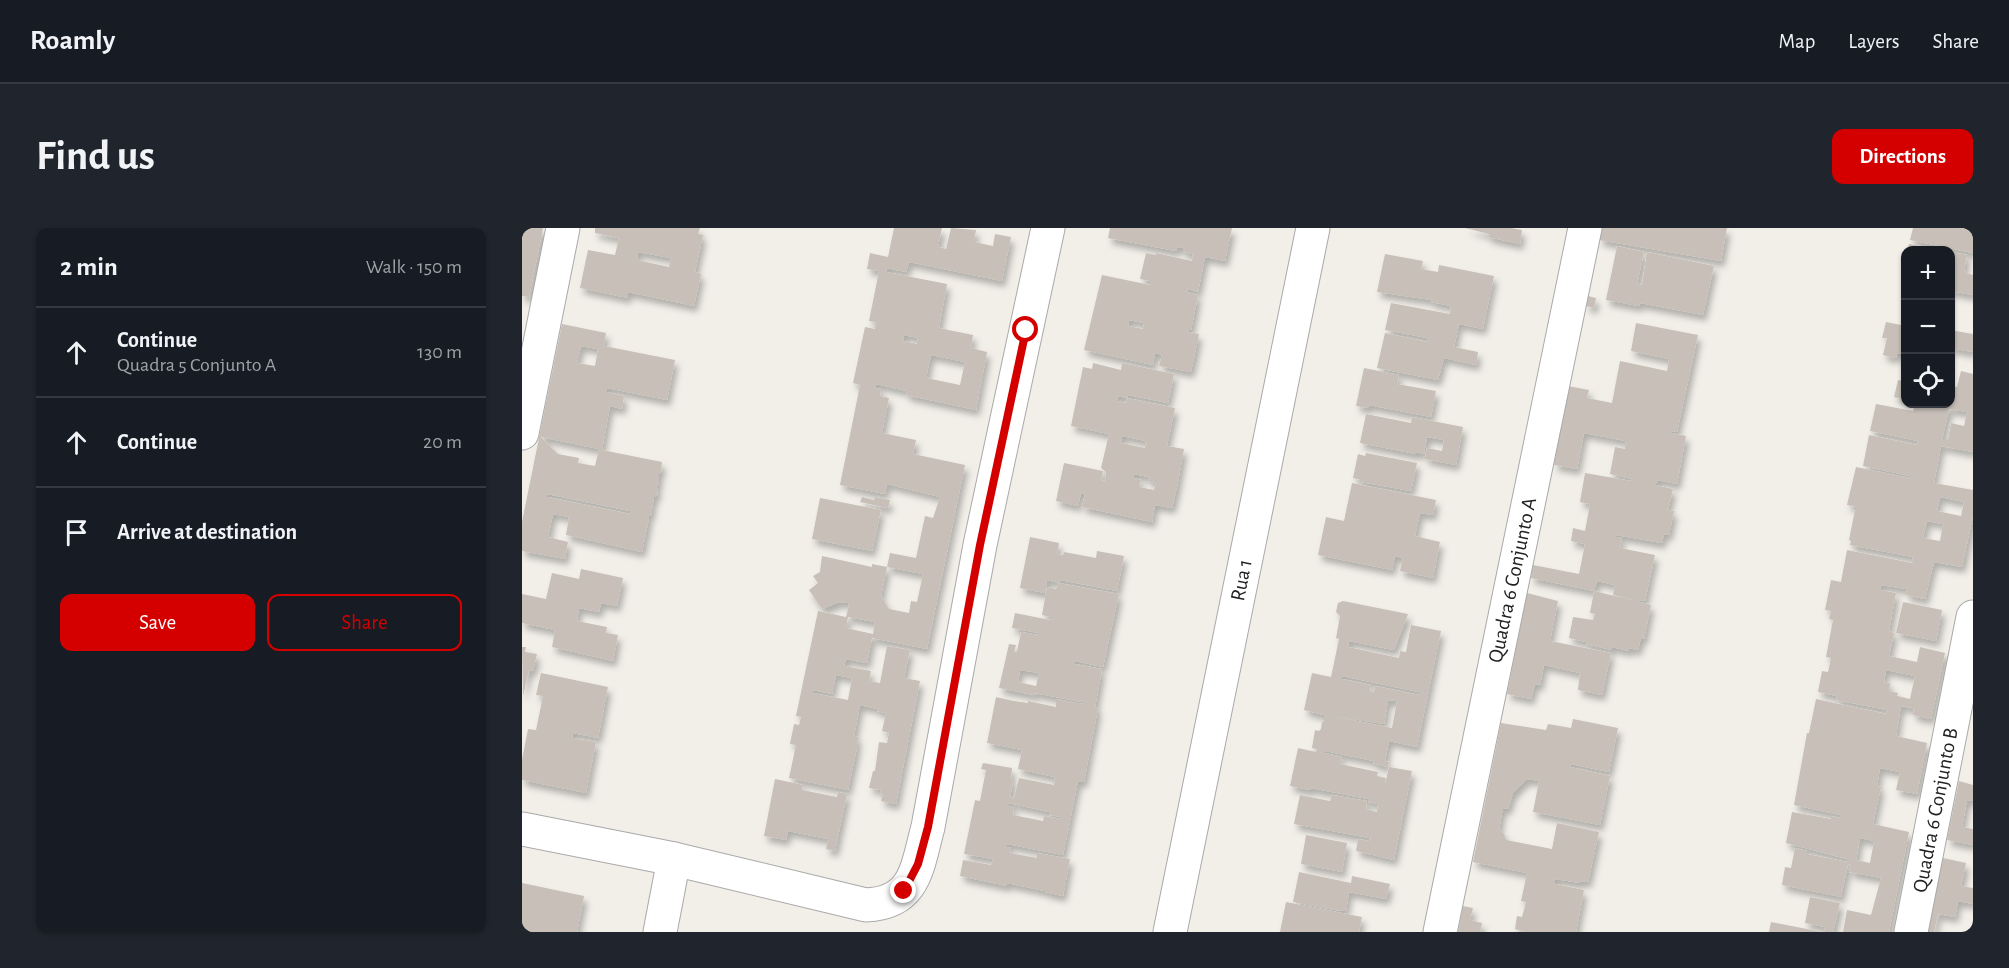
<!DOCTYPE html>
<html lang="en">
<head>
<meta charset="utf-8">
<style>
  :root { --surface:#171b24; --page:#20242c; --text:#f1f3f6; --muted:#9ea1a6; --line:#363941; --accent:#d40000 }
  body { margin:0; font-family:"Alegreya Sans",sans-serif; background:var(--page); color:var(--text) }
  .controls { position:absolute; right:18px; top:18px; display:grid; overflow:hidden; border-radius:12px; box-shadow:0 2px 4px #0004 }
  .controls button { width:54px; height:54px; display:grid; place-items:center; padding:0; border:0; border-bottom:2px solid var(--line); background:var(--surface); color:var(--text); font:30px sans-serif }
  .stop { position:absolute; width:18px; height:18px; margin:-14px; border:4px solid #d40000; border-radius:50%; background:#fff }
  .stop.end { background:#d40000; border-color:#fff; box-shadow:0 2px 6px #0008 }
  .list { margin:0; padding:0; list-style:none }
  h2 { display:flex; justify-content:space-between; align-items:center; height:78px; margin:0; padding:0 24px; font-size:26px }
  h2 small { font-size:20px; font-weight:400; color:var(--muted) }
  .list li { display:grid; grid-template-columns:39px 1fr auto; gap:18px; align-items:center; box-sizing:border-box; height:90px; padding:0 24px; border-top:2px solid var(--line) }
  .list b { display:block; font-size:22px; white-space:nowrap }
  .list p { margin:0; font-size:20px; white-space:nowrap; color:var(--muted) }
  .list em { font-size:20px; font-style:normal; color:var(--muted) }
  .actions { display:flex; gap:12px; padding:18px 24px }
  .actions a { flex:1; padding:14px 0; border:2px solid var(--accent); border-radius:12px; text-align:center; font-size:21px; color:var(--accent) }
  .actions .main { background:var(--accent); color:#fff }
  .icon { flex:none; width:33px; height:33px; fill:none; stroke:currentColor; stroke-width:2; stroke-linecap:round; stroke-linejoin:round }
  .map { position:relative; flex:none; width:1451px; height:704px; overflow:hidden; border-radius:12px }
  header { display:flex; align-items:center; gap:36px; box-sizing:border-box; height:84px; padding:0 30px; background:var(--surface); border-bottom:2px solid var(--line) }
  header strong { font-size:28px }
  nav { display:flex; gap:33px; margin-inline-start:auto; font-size:21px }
  .intro { display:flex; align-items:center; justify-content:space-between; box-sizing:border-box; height:144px; padding:0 36px }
  h1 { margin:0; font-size:42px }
  .button { padding:15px 27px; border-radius:12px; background:var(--accent); color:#fff; font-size:21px; font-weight:700 }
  main { display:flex; gap:36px; padding:0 36px }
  aside { flex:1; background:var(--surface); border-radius:12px; box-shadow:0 2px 4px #0004 }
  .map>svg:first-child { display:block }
</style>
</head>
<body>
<header>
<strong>Roamly</strong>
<nav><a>Map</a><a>Layers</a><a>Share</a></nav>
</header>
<div class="intro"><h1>Find us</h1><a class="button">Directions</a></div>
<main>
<aside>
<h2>2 min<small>Walk · 150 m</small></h2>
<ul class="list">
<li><svg class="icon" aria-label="ahead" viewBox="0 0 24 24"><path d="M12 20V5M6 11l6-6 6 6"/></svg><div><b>Continue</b><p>Quadra 5 Conjunto A</p></div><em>130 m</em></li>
<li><svg class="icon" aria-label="ahead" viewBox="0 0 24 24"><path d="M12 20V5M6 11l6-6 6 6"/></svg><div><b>Continue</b></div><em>20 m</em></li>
<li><svg class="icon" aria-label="arrive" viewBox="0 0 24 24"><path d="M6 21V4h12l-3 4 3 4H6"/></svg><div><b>Arrive at destination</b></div></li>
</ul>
<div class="actions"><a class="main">Save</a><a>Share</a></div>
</aside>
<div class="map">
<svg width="1451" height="704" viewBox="0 0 1451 704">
  <defs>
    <filter id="shadow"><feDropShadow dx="3.5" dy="6" stdDeviation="3" flood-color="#0004"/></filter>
  </defs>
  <rect width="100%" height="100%" fill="#f2efe9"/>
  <g fill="#c7bfb8" fill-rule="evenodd" filter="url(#shadow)">
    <path d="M0,0H21L7,69L0,68Z"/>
    <path d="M73,0H178L176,6L181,7L173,44L179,46L172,78L106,64V70L58,60L66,22L93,27L97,10L73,5ZM116,24L149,30L147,39L115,32Z"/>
    <path d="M372,0H420L416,19L424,21L429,0L454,2L452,14L471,18L473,6L489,9L480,53L387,34L384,44L365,40L364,44L425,56L417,100L451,107L449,120L465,124L454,182L384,167L385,163L354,156L353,160L359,161L358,168L367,170L360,205L394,212L391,226L443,237L405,421L350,410L345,435L324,431L322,438L349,443L347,453L358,455L365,418L388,422L382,450L398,453L374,576L359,573L361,566L358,565L359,562L347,560L351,543H353L357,514L365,515L367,505L360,503L364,485L355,483L356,481L338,477L332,508L336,509L334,524L326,562L267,550L274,517L268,516L272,496L277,497L279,489L274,488L296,383L324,389L326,381L327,375L317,374L300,381L287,362L296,355L291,348L298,344L300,328L350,339V336L365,339L359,368L367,381L387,385L389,373L395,374L401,346L365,339L368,325L394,330L403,288L411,290L418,269L365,256L363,266L318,257L338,157L331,155L343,99L353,101L354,94L347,93L357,43L345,41L348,25L366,29ZM382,107L396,110L395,116L381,113ZM409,127L443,134L438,157L404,150ZM326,389L353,394L351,406L324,400ZM314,447L330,450L326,472L291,465V462L310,466Z"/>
    <path d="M588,0H710L703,33L683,29L676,64L666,61L665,64L676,67L669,102H667L666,104L677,106L669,144L637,138L640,127L637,126L633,125L631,137L562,122L580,47L628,57V53L618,51L624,25L634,27V25L670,33L671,26L661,24V20L655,19L654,23L586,10ZM607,92L622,95L621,101L606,98Z"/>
    <path d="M943,0H989L1000,2L998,16L966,9L967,6Z"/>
    <path d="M1080,0H1205L1199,33L1077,12Z"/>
    <path d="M1391,0H1451V25L1388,12Z"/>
    <path d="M1387,16L1416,21V22H1385Z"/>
    <path d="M1095,18L1122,24L1115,56L1120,57L1125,24L1192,38L1181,87L1118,75L1117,78L1084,72Z"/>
    <path d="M1428,24L1445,27L1442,42L1444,45L1451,47V67L1428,63Z"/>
    <path d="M863,26L901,33L899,41L916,44L917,37L972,48L961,101L937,96L932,119L956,124L954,137L922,130L916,152L855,140L863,105L905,114L906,110L863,102L869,75L928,86L929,78L909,74L910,72L855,64Z"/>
    <path d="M1066,68L1074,70L1072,80L1064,78Z"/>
    <path d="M1364,94L1384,98V126L1375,125L1374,130L1361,127L1365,110H1360Z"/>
    <path d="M1114,95L1176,107L1155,204L1150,203V205L1164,208L1155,256L1136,252L1133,257L1151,261L1146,282L1152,283L1147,307L1142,306L1140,315L1094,307V309L1100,310L1098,320L1133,327L1123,373L1118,372V374L1129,377L1122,411L1119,410L1116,422L1107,420V423L1090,419V422L1064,416V414L1047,410L1051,389L1071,392L1073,386L1068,385L1072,363L1110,372L1111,371L1091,367L1093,357L1075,353L1072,363L1009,350L1011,337L1057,346L1063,316L1049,313L1051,300L1063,303L1068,276L1058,274L1063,245L1109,253L1110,251L1088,246L1093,219L1103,221L1104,213L1062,205L1055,241L1032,237L1046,158L1067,162L1065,170L1090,175L1098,133L1145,143L1147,131L1109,123Z"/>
    <path d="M40,96L84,105L82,118L153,132L145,172L85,160V164L102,168L100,181L88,178L80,222L140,234L139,244L137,246V255L134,259L136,261L135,267L132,269L129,287L124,289L127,290L120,324L44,307L47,289L31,286L26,309L46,314L43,331L0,323V294ZM59,118L76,121L73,138L55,135ZM19,209L77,221L73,238L56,235L57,230L36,226ZM25,266L108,283V286L25,269Z"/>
    <path d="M1428,102L1451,106V124L1428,120Z"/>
    <path d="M571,135L599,142L600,135L652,146L646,175L606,167L605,170L596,168L595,173L604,175L605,170L653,180L645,218L662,221L655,259L650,280L633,277L630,294L560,279L563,266L559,265L556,278L534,273L542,235L581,243L579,252L583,253L584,244L579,240L587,206L549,198L561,139L570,141ZM600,208L624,213L623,220L599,215ZM612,246L627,249L626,253L634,255L632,262L617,259L619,252L611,250Z"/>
    <path d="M842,140L877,147L875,156L914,163L909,189L847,177V180L834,178Z"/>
    <path d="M1439,143L1451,146V224L1419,218L1412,255L1451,262V288L1440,339L1412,334L1403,371L1384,367L1385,361L1359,357L1358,362L1374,365L1367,403L1372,405L1367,428L1395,434L1398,419L1423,425L1409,491L1391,487L1392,480L1379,478L1374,508L1405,515L1395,566L1374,562L1378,544L1358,540L1355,558L1359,559L1351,596L1387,604L1367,704H1321L1325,682L1349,687L1359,650L1327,644L1329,637L1326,636L1319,669L1260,657L1263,639L1269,640L1273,620L1285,623V626L1325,634V631L1264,615L1270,584L1309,591V588L1318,590V587L1272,577L1285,505H1287L1294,471L1364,486L1365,482L1314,472L1315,468L1296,464L1300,443L1306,444L1309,430L1304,429L1311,392L1307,391L1309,383L1303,382L1309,352L1319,354L1325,322L1390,335L1391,329L1328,317L1329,313L1327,312L1333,282H1335L1336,279L1325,277L1334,239L1388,250V248L1341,238L1347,207L1395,217L1396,213L1348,203L1354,176L1391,183L1393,176H1428V158L1435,159ZM1427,181L1445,184L1442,198L1429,195L1426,212H1420ZM1418,269L1442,274L1439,288L1415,283ZM1405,293L1421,296L1418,313L1401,310ZM1364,442L1393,448L1388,471L1375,468L1376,465L1367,463L1368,455L1362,454ZM1338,610L1352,613L1348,635L1334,632Z"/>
    <path d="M1383,148L1384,149V172L1372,169L1376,152L1381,153Z"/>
    <path d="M844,186L889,195L890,189L941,199L934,237L903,231L905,220L920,223L922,212L905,209L902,226L894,224V226L838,215Z"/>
    <path d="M844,225L895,235L889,263L839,254L840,252L831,250L836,226L843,228Z"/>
    <path d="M830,255L914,272L911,287L898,285L893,308L918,314L911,350L878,343L881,330L873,328L870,342L796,327L804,289L822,293Z"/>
    <path d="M340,269L352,272L353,269L368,272L366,280L338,274Z"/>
    <path d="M298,270L359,282L350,323L290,311Z"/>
    <path d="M508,309L537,315L535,326L541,327L542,324L574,330L575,323L602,328L595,363L538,352L537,355L525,352L523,365L498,360Z"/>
    <path d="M59,341L101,350L95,378L79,375L77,384L57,380L55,393L85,399L84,405L96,407L91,433L30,419L33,402L0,395V366L24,371L30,345L57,351Z"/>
    <path d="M536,355L597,366L581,439L553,433V436L580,441L573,479L576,480L562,554L556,553L541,627L485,616V619L489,620L488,625L515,630V625L548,631L541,668L523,664V663L485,655V658L438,648L441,632L469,637L471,631L442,626L453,572L458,573L464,542L459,541L461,535L490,540L489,552L491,553L488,569L492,570L497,550L532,557L533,549L496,541L500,522L465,515L474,469L492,473L506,475V473L534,479V471L560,476V474L513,465L512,467L477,460L487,416L494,417L492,424H495L499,404L516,407L517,405L490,400L493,385L528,392V389L520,387L525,359L534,361ZM498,442L517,445L514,458L496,454ZM487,575L527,584V587L540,589L539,591L522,588L521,593L491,587L492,580L487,578Z"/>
    <path d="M1005,365L1036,373L1028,413L1089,425L1080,467L1056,462L1058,445L1022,437L1018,457L1013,456L1009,471L985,466Z"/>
    <path d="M821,373L886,386L872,422L827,413L826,419L877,430L878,423L884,424L889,397L919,403L895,519L867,513L863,533L867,534L866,539L851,535L852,533L803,523V525L820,529L818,536L856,544L855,548L864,550L862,561L867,539L890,543L872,632L834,623L836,611L847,613L848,610L772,596L778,567L808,573L810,567L845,573L844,581L855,584L856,576L846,574V571L789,560L788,562L768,558L776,520L794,524L795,521L790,520L793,502L797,503L799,501L800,494H802V487L782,482L790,445L809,449L817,411L814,410L818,388L814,384L816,375ZM820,448L897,464V467L853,458L852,464L848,463L849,457L820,451ZM866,472L875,473L870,500L805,487L862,496Z"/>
    <path d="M1381,374L1420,382L1414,413L1374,405Z"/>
    <path d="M0,419H4L3,424L15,426L11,443L7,442L1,468Z"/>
    <path d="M19,445L86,459L76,510L51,505L50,510L74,514L64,565L0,552V532L6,501L14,502L21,468L14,467Z"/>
    <path d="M1051,491L1096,500L1087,544L1049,536L1048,539L1088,548L1078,597L1011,584L1017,553L1005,551L991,565L986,581L981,580L977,601L982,606L984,612L1030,621L1035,595L1077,604L1066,654L1058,653V655L1033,651V656L1062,662L1054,704H1004L993,701L995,688L1000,689L1004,674L999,673L1005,645L951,634L979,495L1024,502L1026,496L1049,500Z"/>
    <path d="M253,551L281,557L280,562L315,569L316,564L325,566L313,623L304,621L306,611L266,603L264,612L242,608Z"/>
    <path d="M1437,553L1451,557V573L1445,572L1440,599L1451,601V617L1425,612Z"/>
    <path d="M784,607L825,615L820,644L779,636Z"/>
    <path d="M1421,630L1444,635L1439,658L1451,660V676L1436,673L1433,689L1416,686L1412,704H1406Z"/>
    <path d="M777,644L829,655L830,648L868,656L864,671L827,664L824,683L813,682L771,674Z"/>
    <path d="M0,655L62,668L55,704H0Z"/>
    <path d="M1288,669L1318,675L1311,704H1302L1303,699L1283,695Z"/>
    <path d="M764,674L840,689L837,704H758Z"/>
    <path d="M941,678L951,680L948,692L960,695L958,704H936Z"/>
    <path d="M1249,694L1295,703V704H1247Z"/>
  </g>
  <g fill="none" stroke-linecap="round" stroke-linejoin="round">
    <g stroke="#a9a9a9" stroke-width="35">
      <g id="minor">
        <path d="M0,205L41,0"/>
        <path d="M0,601L152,631L344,677C394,675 395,639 406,599L458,317L526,0"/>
        <path d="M138,704L152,631"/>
        <path d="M648,704L791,0"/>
        <path d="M918,704L1063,0"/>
        <path d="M1389,704L1451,389"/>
      </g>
    </g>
    <use href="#minor" stroke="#fff" stroke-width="33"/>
  </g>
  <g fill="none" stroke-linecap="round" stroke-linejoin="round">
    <path stroke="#d40000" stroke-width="8" d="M382,663L396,636L406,599L458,317L504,102"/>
  </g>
  <g text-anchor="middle" stroke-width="4.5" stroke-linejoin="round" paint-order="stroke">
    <g font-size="21" fill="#222" stroke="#fff">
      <text transform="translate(719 352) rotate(-79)" y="7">Rua 1</text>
      <text transform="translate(990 352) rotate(-78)" y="7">Quadra 6 Conjunto A</text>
      <text transform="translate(1413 582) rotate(-79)" y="7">Quadra 6 Conjunto B</text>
    </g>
  </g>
</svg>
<div class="controls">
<button>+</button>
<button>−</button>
<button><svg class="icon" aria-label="locate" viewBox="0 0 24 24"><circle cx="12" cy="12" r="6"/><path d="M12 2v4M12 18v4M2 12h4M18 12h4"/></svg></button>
</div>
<div class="stop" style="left:504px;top:102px"></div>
<div class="stop end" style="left:382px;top:663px"></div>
</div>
</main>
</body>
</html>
